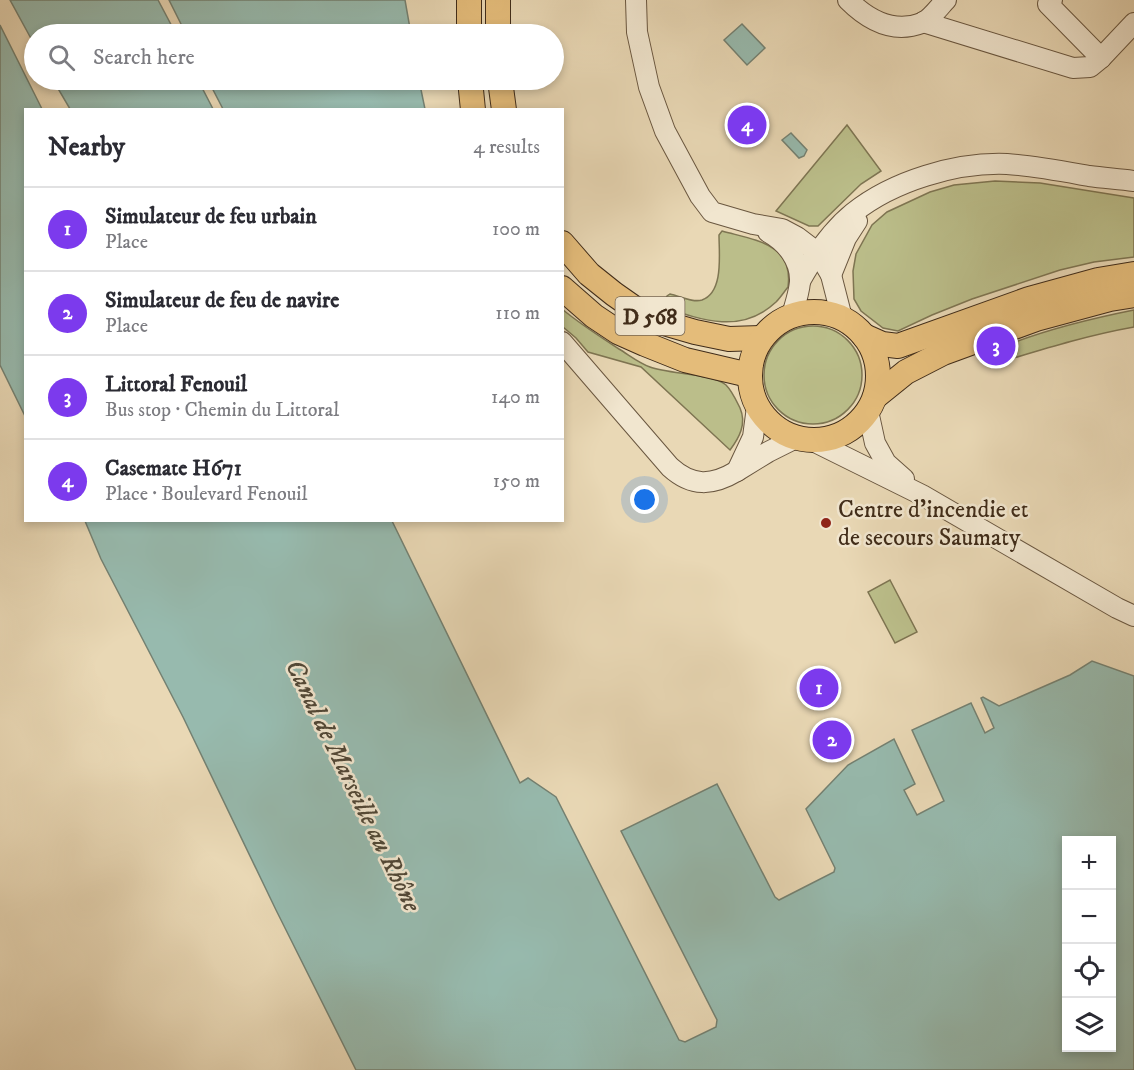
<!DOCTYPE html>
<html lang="en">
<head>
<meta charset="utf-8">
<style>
  :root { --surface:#fff; --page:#f7f7f7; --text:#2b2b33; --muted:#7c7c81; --line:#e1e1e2; --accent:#7c3aed }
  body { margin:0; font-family:"IM FELL DW Pica",serif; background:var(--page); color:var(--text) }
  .controls { position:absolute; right:18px; bottom:18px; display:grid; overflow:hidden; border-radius:0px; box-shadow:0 3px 9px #0003 }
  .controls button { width:54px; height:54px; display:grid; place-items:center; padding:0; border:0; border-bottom:2px solid var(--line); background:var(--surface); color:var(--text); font:30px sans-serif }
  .you { position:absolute; left:645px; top:500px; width:21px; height:21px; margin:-15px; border:4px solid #fff; border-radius:50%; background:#1a73e8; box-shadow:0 0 0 9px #1a73e833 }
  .badge { display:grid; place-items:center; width:39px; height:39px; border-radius:50%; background:var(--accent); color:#fff; font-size:20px; font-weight:700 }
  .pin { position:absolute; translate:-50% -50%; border:3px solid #fff; box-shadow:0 2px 6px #0006 }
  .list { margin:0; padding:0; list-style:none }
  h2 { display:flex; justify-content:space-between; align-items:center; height:78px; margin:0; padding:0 24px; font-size:26px }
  h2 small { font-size:20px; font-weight:400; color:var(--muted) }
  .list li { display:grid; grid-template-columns:39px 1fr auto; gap:18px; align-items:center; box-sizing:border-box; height:84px; padding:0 24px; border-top:2px solid var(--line) }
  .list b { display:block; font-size:22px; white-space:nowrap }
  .list p { margin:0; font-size:20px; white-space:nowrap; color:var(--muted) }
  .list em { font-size:20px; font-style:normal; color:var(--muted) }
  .icon { flex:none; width:33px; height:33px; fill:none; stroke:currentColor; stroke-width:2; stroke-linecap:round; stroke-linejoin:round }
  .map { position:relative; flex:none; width:1134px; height:1070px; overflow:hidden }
  .search { position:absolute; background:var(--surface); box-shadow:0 3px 9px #0003; left:24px; top:24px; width:540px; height:66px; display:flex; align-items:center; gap:15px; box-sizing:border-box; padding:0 21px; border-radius:33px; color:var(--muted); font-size:22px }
  .panel { position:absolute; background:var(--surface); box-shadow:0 3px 9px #0003; left:24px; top:108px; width:540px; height:414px; border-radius:0px }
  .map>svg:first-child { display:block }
</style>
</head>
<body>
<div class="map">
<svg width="1134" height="1070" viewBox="0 0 1134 1070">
  <rect width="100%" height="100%" fill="#e9d8b5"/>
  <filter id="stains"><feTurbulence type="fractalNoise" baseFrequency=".00333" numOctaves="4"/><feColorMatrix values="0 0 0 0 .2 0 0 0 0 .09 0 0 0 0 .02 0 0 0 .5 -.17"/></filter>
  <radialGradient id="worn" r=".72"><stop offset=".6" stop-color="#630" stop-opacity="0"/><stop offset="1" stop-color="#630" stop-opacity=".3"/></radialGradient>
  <g fill="#bbbe8a" stroke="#7e7552" stroke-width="1.5">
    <path d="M847,125L881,171L861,184L818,226H809L776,211Z"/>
    <path d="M995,181L1040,183L1134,198V257L1094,262L1060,270L972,299L932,315L898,331L883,328L861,311L854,299L853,271L856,254L872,225L887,212L930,192L954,185Z"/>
    <path d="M722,231C754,240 794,243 788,287C784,292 780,298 776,302C742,334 703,321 664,307L663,305L667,296L670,294C680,296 693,303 702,300C724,292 719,254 719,235Z"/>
    <path d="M562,309C580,324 599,336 619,349C629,355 639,363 650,367C669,374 713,374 726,385C732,391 736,400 740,408C747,424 739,438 730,450L641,367L588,352L576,338L563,327Z"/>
    <path d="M1134,310V327C1089,335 1047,348 1004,361L1000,348C1043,330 1089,319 1134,310Z"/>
    <circle cx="813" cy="375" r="49"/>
    <path d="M890,580L917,632L895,643L868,592Z"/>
  </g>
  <g fill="#97baae" stroke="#748172" stroke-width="1.5" fill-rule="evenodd">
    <path d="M10,0H158L176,34H34V44Z"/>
    <path d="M169,0H405L411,34H186Z"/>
    <path d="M742,24L765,48L747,65L724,40Z"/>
    <path d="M0,25L42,109L26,110L25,416L0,365Z"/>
    <path d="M53,80H198L213,109H70Z"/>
    <path d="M208,80H419L425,109H223Z"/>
    <path d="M791,133L807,150L804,156L799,158L782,140Z"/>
    <path d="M85,521H392L520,783L528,778L556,797L679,1040L685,1042L716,1027L717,1020L621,831L717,784L775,897L779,900L834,872L835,868L806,809L848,765L894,739L915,784L904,790L917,815L944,801L912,730L971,703L985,733L994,728L981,698L983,697L999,706L1070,675L1092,661L1134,676V1070H356L276,910L183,717L101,559ZM1066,840H1112V1048H1066Z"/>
  </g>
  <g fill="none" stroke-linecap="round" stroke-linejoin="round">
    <g stroke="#6a5740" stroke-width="22">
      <g id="minor">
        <path d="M636,0L637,32L649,87L665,131L700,196L712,212L753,224L782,229L797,237L818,253L831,275L842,318"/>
        <path d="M848,0C868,20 893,34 922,23C931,19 939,7 946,0"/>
        <path d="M1052,0L1048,4L1101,58"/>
        <path d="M923,22L1073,68L1090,67L1101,58L1134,23"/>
        <path d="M768,232C786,242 801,260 800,282C799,293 795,305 792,315"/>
        <path d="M831,275L846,238L857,221"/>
        <path d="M800,281C813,258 832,230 853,213C893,181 956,162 1007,164C1035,166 1061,171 1089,176C1104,178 1119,179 1134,181"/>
        <path d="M562,342L670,467C692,487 712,486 737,471"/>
        <path d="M757,407L753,437L737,471L768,452L796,438"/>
        <path d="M868,411L875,443L886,463L904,479"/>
        <path d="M811,440L922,495L1117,608L1134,616"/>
      </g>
    </g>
    <g stroke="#402c19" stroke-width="26">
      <g id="major">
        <path d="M498,0V34"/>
        <path d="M469,34V0"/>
        <path d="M470,80L473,110"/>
        <path d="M500,80L504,110"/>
        <path d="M562,243L589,274L614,294L634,308L657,321L695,332L729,339L761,338"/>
        <path d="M562,288L594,316L618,332L645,344L685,360L749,375"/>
        <circle cx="814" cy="376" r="64"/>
        <path d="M864,336L882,344L898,346L1029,299L1098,280L1134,274"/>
        <path d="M875,397L906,372L943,353L1036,319L1110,299L1134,295"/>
      </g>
    </g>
    <use href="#minor" stroke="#f1e6cf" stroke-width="20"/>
    <use href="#major" stroke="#e4bc7a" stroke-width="24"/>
  </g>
  <circle fill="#8f2418" stroke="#f1e6cf" stroke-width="2" cx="826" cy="523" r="6"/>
  <g text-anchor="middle" stroke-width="5" stroke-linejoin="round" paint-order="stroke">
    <rect fill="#f1e6cf" stroke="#756450" stroke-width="1.5" x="615.5" y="297" width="69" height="38" rx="4.5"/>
    <g font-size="22" font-weight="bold" fill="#402c19">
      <text x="650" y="324">D 568</text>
    </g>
    <g font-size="24" fill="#402c19" stroke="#f1e6cf" text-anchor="start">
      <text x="838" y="517">Centre d’incendie et<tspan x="838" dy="28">de secours Saumaty</tspan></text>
    </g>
    <g font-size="26" font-style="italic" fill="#514837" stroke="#f1e6cf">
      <text transform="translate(354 785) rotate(64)" y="9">Canal de Marseille au Rhône</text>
    </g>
  </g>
  <rect width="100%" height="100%" filter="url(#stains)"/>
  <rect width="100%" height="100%" fill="url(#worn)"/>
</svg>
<div class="controls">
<button>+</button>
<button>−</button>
<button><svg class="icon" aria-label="locate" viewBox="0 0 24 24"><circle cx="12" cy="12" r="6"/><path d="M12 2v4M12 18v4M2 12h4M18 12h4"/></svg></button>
<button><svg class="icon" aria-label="layers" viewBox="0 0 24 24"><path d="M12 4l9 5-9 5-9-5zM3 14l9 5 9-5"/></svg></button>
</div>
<div class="you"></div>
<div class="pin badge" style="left:819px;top:688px">1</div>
<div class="pin badge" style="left:832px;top:740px">2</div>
<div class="pin badge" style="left:996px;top:346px">3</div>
<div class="pin badge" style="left:747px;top:125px">4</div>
<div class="search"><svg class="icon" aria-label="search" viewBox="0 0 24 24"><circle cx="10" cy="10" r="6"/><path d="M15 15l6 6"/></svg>Search here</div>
<section class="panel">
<h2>Nearby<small>4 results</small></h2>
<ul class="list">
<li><span class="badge">1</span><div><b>Simulateur de feu urbain</b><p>Place</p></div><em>100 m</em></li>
<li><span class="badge">2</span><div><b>Simulateur de feu de navire</b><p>Place</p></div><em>110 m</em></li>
<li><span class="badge">3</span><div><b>Littoral Fenouil</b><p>Bus stop · Chemin du Littoral</p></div><em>140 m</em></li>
<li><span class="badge">4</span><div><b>Casemate H671</b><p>Place · Boulevard Fenouil</p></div><em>150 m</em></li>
</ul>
</section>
</div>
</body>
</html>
